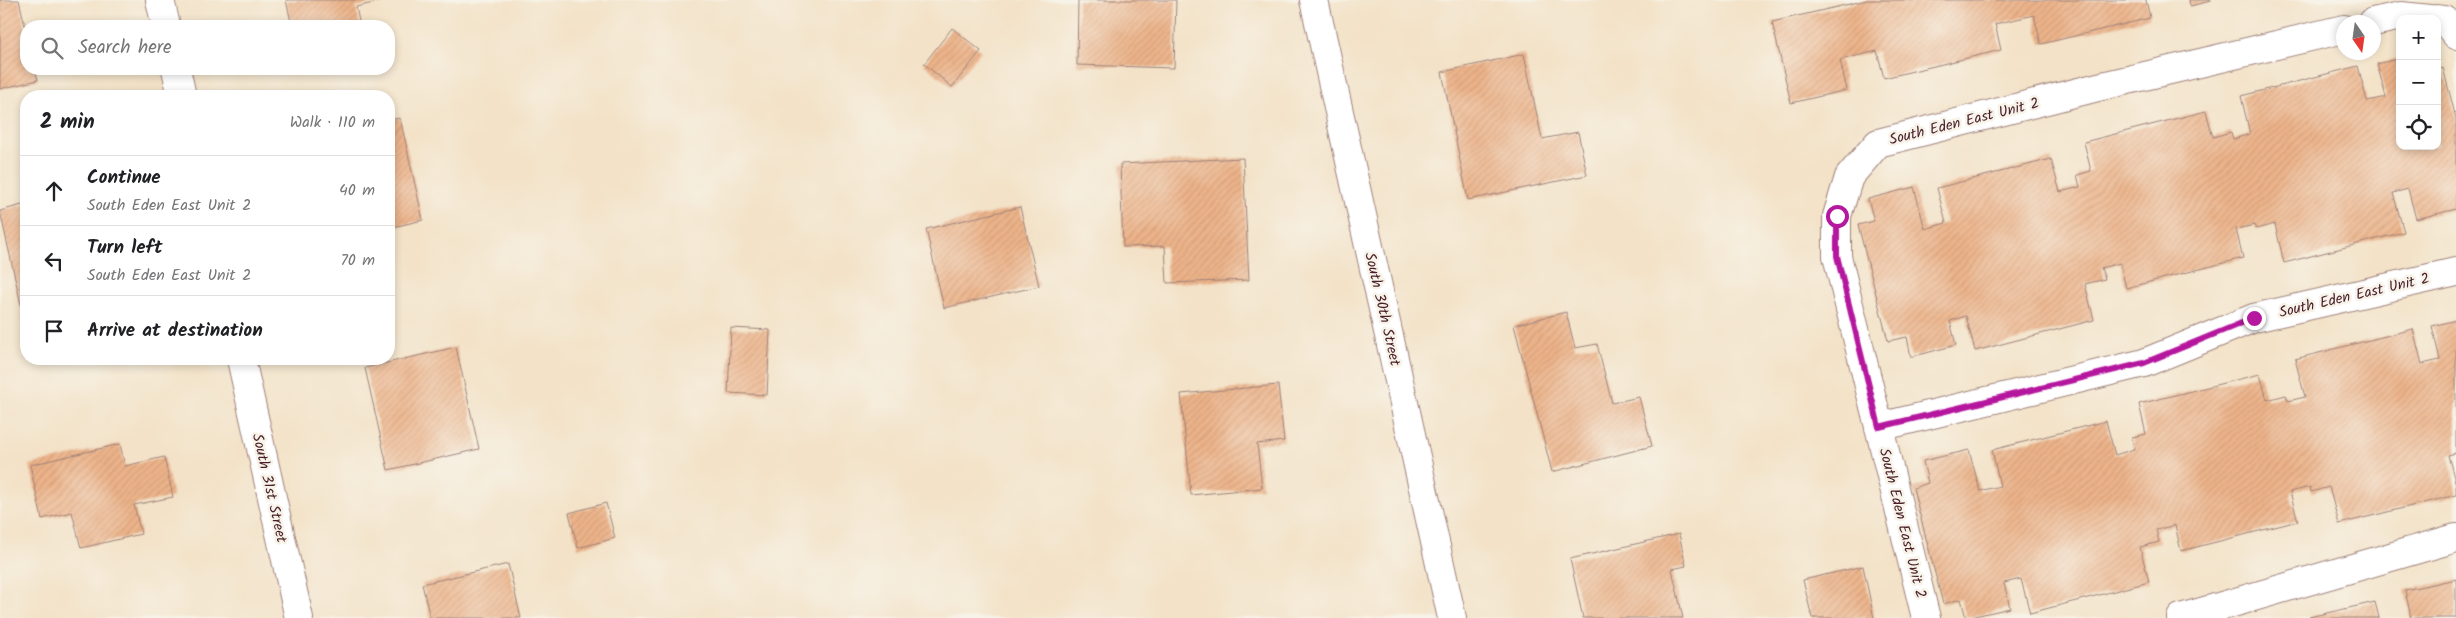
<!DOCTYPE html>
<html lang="en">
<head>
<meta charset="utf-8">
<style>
  :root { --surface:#fff; --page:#f6f6f6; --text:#202124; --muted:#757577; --line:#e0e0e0 }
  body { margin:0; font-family:Kalam,sans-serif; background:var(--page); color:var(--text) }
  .controls { position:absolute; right:15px; top:15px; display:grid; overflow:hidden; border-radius:10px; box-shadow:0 2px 8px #0003 }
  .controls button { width:45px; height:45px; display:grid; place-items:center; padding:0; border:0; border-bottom:1px solid var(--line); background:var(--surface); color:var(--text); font:25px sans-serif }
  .compass { position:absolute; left:2336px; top:15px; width:45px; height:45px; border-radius:50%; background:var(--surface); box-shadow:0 2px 8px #0003; rotate:167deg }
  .stop { position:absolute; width:15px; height:15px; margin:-11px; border:4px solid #b5179e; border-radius:50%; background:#fff }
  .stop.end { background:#b5179e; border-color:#fff; box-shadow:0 1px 5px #0008 }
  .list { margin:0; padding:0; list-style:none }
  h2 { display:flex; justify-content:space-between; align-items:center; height:65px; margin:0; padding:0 20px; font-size:21px }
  h2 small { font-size:16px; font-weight:400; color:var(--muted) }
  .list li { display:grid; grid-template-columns:32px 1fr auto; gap:15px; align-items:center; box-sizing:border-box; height:70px; padding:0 20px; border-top:1px solid var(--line) }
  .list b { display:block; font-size:19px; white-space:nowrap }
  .list p { margin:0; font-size:16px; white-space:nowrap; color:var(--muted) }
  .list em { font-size:16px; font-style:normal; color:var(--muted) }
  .icon { flex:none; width:28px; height:28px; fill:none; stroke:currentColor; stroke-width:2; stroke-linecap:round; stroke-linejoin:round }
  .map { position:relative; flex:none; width:2456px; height:618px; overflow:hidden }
  .search { position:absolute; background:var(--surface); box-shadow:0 2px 8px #0003; left:20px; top:20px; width:375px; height:55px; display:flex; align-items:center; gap:12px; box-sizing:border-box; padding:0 18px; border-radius:20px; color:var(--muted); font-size:19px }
  .panel { position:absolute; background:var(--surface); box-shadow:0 2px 8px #0003; left:20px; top:90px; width:375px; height:275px; border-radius:20px }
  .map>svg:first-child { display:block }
</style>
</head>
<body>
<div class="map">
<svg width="2456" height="618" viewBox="0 0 2456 618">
  <defs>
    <pattern id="building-hatch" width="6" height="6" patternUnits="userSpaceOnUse" patternTransform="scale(1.25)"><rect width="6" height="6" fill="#edb48a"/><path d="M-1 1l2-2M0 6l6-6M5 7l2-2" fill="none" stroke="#cd9a77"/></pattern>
  </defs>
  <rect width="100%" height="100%" fill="#f7f3e8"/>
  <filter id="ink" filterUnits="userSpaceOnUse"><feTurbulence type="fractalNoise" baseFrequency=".02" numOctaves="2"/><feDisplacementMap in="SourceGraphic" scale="10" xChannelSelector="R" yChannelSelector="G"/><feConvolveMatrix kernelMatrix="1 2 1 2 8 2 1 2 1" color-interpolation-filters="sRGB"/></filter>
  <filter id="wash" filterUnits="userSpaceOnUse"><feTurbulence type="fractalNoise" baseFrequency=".0096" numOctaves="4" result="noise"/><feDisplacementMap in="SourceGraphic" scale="20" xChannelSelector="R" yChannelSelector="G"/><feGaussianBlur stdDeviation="1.12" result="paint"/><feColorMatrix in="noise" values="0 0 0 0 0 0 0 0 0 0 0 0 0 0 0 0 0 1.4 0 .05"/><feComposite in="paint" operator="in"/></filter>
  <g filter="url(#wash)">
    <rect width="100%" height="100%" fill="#f3e2c7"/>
    <g id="blocks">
      <g fill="url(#building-hatch)">
        <path d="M0,0H19L26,30V69H35L38,80L0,89Z"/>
        <path d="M286,0H381L382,1L356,7L360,26H292Z"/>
        <path d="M1078,0H1176L1174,68L1077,65Z"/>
        <path d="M1867,0H2146L2150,18L2041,44L2034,15L1995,24L2001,50L1884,78L1877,51L1840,60L1847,90L1791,103L1772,22Z"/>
        <path d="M2189,0H2211V1L2190,6Z"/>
        <path d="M952,28L981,51L952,87L924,64Z"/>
        <path d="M1524,54L1542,139L1578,132L1587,175L1468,200L1442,72Z"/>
        <path d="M2400,58V146H2437V70L2443,68L2456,118V209L2416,219L2408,189L2393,193L2404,232L2284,263L2275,224L2256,229L2255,225L2236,229L2243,258L2126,288L2120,263L2101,268L2105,279L2085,284L2094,320L1975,351L1966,316L1950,321L1956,345L1911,357L1907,337L1888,341L1858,225L1874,221L1868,199L1914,187L1925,229L1946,223L1937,188L2051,159L2060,192L2080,187L2077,175L2091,171L2084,142L2206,111L2213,137L2231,132L2233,139L2250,134L2241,96L2358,66L2367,101L2386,97L2377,64Z"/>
        <path d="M400,118L423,220L389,228V120Z"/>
        <path d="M1243,158L1249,280L1167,283L1165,246L1123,247L1120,164Z"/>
        <path d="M26,204V318H24L0,211Z"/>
        <path d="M1020,207L1039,286L944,308L926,229Z"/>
        <path d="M1566,312L1575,348L1597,344L1612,403L1639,397L1652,446L1552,472L1514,325Z"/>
        <path d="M2456,320V453L2448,455L2456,485V495L2339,524L2329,487L2311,492L2310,487L2290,492L2298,521L2181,551L2175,525L2156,530L2159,542L2140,547L2149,582L2030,613L2021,579L2004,583L2010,608L1966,618L1961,599L1943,604L1913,488L1928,483L1923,461L1969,450L1980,491L2000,486L1992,450L2106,421L2115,455L2134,449L2132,437L2146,434L2139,404L2260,374L2267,400L2286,395L2288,401L2305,397L2295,359L2413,329L2422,364L2440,360L2432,326Z"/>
        <path d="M731,328L770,330L767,395L728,393Z"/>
        <path d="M456,347L479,449L388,470L365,368Z"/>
        <path d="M1278,385L1284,441L1257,444L1262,488L1191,495L1181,394Z"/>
        <path d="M120,444L125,466L164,457L173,497L134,505L141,534L81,548L72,512L42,519L30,465Z"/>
        <path d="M606,503L615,538L578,548L569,513Z"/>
        <path d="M1679,534L1686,566L1672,569L1683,618H1583L1570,559Z"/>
        <path d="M508,564L521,618H430L422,584Z"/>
        <path d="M1863,566L1874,618H1812L1803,580Z"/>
        <path d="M2456,579V618H2411L2405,590Z"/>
        <path d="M2375,602L2379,618H2309V617Z"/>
      </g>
    </g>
  </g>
  <g filter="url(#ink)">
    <use href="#blocks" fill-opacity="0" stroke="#9e8079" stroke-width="1"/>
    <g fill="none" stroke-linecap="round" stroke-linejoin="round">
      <g stroke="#9e8079" stroke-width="30">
        <g id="minor">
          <path d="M160,0L166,26"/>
          <path d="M1314,0L1452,618"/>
          <path d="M2437,19L2444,20L2456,35"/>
          <path d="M2373,22L2401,16L2430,19"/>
          <path d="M176,69L182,96"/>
          <path d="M241,359L299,618"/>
          <path d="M1879,427L2144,363L2254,318L2456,272"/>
          <path d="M1926,618L1837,256V216L1849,177L1878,143L2098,87L2344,29"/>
          <path d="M2181,618L2456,538"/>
        </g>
      </g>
      <use href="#minor" stroke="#fff" stroke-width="28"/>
    </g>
  </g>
  <g fill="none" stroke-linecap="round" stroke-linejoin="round" filter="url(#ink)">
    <path stroke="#b5179e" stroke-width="6" d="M1837,216V256L1879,427L2144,363L2254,318"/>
  </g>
  <g text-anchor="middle" stroke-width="5" stroke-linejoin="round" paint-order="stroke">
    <g font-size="15" fill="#4a1f2b" stroke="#f7f3e8">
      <text transform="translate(1964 121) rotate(-14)" y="5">South Eden East Unit 2</text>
      <text transform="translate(2354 295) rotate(-13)" y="5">South Eden East Unit 2</text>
      <text transform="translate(1383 309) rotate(77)" y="5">South 30th Street</text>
      <text transform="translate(270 488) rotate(77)" y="5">South 31st Street</text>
      <text transform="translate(1903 523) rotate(76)" y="5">South Eden East Unit 2</text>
    </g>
  </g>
</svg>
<div class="controls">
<button>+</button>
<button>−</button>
<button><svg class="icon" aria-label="locate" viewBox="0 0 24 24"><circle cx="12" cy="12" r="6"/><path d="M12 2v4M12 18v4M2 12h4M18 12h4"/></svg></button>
</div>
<svg class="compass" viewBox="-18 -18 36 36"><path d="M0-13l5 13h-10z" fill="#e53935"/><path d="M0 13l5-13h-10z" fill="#757577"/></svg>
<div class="stop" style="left:1837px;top:216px"></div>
<div class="stop end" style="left:2254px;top:318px"></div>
<div class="search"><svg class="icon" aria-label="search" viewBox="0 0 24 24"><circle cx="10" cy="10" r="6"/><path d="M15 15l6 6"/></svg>Search here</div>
<section class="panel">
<h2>2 min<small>Walk · 110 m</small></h2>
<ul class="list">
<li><svg class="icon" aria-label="ahead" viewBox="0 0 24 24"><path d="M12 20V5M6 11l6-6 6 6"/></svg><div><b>Continue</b><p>South Eden East Unit 2</p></div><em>40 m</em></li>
<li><svg class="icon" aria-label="left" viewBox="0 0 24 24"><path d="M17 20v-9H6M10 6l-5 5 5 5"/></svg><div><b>Turn left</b><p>South Eden East Unit 2</p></div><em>70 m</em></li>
<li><svg class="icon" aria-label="arrive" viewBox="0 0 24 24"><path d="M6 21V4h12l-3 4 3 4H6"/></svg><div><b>Arrive at destination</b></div></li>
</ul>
</section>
</div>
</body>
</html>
